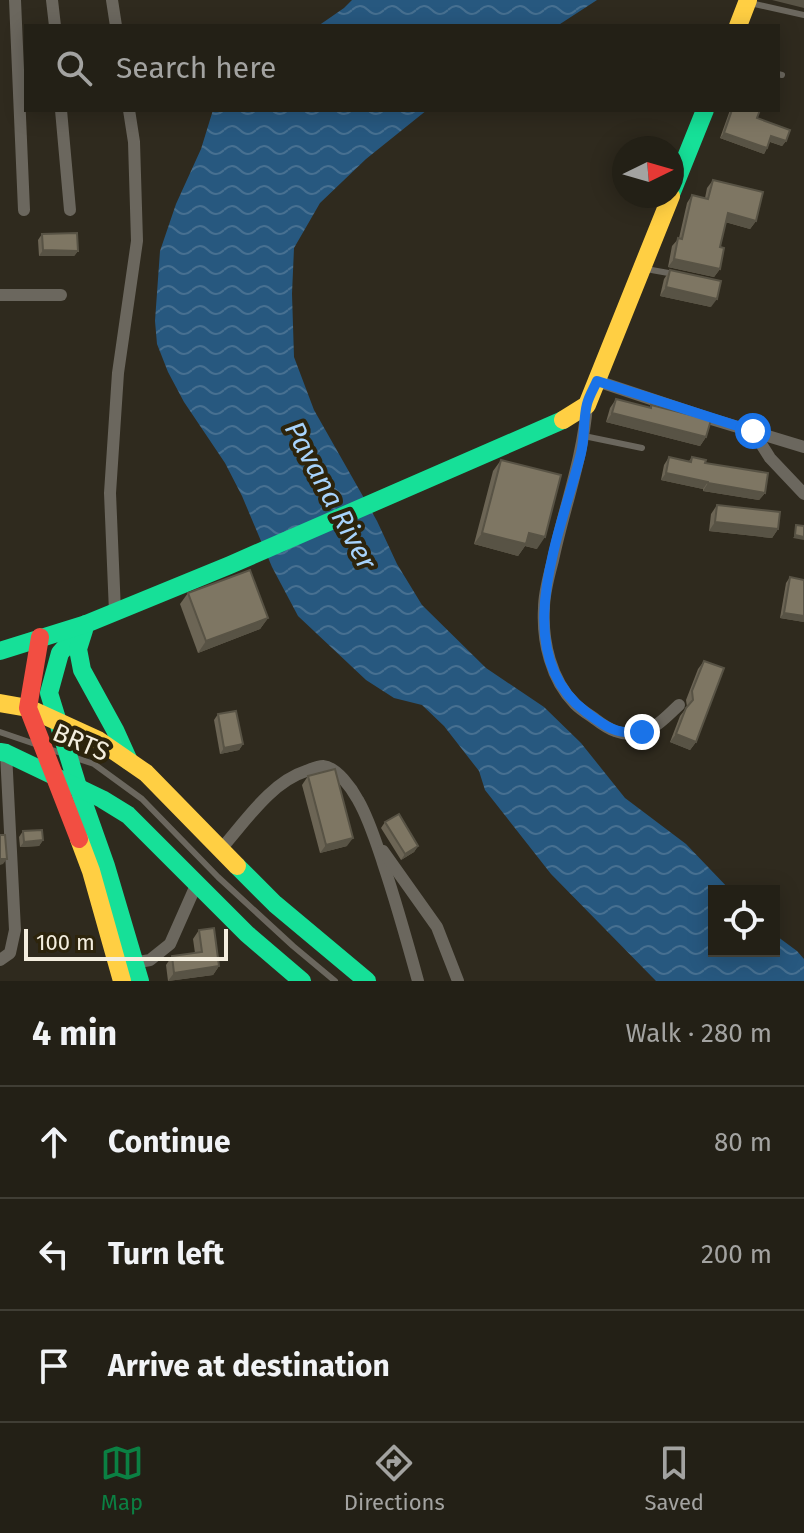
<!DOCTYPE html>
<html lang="en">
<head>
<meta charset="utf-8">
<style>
  :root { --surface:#232016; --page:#2f2d23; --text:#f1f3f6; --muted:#a3a3a1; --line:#403e35; --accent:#0b8043 }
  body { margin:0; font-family:"Fira Sans",sans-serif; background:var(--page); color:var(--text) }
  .controls { position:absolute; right:24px; bottom:24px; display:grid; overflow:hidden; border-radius:0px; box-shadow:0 4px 20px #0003 }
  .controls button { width:72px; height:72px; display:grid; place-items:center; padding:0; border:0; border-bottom:2px solid var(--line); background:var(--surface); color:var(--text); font:40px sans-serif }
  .compass { position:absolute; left:612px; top:136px; width:72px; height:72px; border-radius:50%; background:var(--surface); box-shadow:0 4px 20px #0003; rotate:85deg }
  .scale { position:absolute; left:24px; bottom:20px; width:204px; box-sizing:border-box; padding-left:8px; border:4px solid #f4eedf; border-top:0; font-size:22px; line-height:28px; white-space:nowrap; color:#f4eedf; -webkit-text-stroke:6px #2d240c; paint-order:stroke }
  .stop { position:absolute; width:24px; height:24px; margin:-18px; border:6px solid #1a73e8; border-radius:50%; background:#fff }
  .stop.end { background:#1a73e8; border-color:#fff; box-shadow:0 2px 8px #0008 }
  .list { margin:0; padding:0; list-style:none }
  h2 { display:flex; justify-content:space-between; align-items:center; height:104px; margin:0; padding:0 32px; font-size:34px }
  h2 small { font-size:26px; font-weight:400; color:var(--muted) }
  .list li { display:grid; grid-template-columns:52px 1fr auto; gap:24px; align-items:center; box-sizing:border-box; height:112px; padding:0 32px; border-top:2px solid var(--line) }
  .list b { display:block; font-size:30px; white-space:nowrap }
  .list em { font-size:26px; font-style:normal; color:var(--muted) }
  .icon { flex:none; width:44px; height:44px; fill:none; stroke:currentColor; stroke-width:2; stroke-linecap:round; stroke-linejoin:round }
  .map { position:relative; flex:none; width:804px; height:981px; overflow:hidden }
  .search { position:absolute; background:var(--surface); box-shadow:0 4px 20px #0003; left:24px; right:24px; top:24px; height:88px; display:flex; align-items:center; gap:20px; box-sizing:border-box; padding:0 28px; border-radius:0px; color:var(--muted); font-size:30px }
  .sheet { height:440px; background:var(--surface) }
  nav { display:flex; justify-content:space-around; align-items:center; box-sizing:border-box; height:112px; border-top:2px solid var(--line); background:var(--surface); font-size:22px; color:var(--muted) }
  nav a { display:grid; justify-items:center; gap:4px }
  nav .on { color:var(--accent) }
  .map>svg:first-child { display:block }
</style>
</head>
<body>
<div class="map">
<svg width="804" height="981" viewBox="0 0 804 981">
  <defs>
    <pattern id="water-waves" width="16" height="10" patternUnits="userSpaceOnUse" patternTransform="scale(2)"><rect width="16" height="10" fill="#27587f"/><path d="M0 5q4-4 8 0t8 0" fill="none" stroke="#477091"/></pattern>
  </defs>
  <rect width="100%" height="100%" fill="#2f2a1e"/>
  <g fill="url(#water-waves)">
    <path d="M352,0H597L557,26H318L344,8Z"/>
    <path d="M213,110H427L366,159L320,203L294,248L292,294L294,357L314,410L377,521L397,564L422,605L486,668L544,707L581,743L625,798L686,844L731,891H714V951H774V934L797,951L804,959V981H656L551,874L485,790L479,771L444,726L422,705L394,698L366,680L298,616L272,567L242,496L225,463L184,402L168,372L157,344L155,321L160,251L176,204L201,149Z"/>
  </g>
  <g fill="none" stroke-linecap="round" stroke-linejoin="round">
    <g stroke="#6b675e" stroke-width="6">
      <path d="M750,3L804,15"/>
      <path d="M778,74L782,75"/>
      <path d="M646,269L674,274"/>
      <path d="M584,436L642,448"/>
      <path d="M0,732L38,745"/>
      <path d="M49,749L94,764L142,799L218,877L293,946L335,981"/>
    </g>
    <g stroke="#6b675e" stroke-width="12">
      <path d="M15,0L24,210"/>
      <path d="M52,0L55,26"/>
      <path d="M112,0L116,26"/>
      <path d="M61,110L70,210"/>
      <path d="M0,295H61"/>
      <path d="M597,381L708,418L804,447"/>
      <path d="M587,405C583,458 564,508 553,560C549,576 544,592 544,608C542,641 551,680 575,704C581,710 588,714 595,719C608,729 622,737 639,733C656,729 667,716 679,705"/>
      <path d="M753,431L770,458L804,494"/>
      <path d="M115,612L110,493L118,373L137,241L134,142L129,110"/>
      <path d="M221,849C245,822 271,782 306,771C311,769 318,766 323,766C337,767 352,789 358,800C369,819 376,842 383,863C396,902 407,941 418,981"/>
      <path d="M383,851L437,927L458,981"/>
      <path d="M0,960L10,953L15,930L6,753"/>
      <path d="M128,964L150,960L170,944L197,883"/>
    </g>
    <g stroke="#16e098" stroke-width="18">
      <path d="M672,192L705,110"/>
      <path d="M86,624L60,653L49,693L78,787L106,866L140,981"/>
      <path d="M84,630L78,649L82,670L115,730L129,761"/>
      <path d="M0,651L86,624L230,565L563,420"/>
      <path d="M0,752L6,753L102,799L128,815L247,934L302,981"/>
      <path d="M237,866L275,904L367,981"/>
    </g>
    <g stroke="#ffcf43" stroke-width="18">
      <path d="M738,26L748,0"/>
      <path d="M563,420L587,405L671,196"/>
      <path d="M0,703L28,708L98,740L146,773L237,866"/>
      <path d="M79,839L91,871L122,981"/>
    </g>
    <path stroke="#f24e42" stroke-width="18" d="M40,637L28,708L79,839"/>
  </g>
  <g fill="#6c6555">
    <path d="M730,110H760L757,118L786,141L782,146L770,142L764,154L720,138Z"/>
    <path d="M713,180L756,221L750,229L725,222L720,247V269L714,277L668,267L672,246L679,238L687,203L692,195L705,198L707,188Z"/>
    <path d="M42,234L78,251L74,256H39L38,240Z"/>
    <path d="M670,270L711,307L660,296L664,279Z"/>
    <path d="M616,399L650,408L651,405L706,437L700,446L606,422L610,408Z"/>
    <path d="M669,457L689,461L692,457L765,493L759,500L703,491V489L661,480L664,465Z"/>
    <path d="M501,460L537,549L525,546L518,556L474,544L493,471Z"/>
    <path d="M717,505L778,529L772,538L709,531L711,514Z"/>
    <path d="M790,577L804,622L780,618L786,583Z"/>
    <path d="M188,593L268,618L260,629L198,653L180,604Z"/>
    <path d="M704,661L696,742L690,750L670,742L680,716L687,707L686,700L698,669Z"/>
    <path d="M218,714L243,744L239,750L220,754L214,720Z"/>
    <path d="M308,776L347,846L320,853L302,785Z"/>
    <path d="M385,822L418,846L414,852L401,860L381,828Z"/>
    <path d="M23,831L43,840L39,846L20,847L19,837Z"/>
    <path d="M199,930L219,966L213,975L168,981L166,965L172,956L195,953L193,939Z"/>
  </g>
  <g fill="#585345">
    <path d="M772,0H804V8Z"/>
    <path d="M724,133L767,148L764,154L720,138Z"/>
    <path d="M771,136L786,141L782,146L768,141Z"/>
    <path d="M728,213L756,221L750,229L722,221Z"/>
    <path d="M43,250L78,251L74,256H39Z"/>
    <path d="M674,259L720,269L714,277L668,267Z"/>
    <path d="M666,287L717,299L711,307L660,296Z"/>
    <path d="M612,413L706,437L700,446L606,422Z"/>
    <path d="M666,473L708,482L703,489L661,480Z"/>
    <path d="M708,483L765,493L759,500L703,491Z"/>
    <path d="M715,522L778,529L772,538L709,531Z"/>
    <path d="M482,533H529L545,537L537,549L525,546L518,556L474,544Z"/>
    <path d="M795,535L804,537V540L793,538Z"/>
    <path d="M784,613L804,616V622L780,618Z"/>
    <path d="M268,618L260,629L198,653L206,641Z"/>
    <path d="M676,734L696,742L690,750L670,742Z"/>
    <path d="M243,744L239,750L220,754L224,748Z"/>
    <path d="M353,838L347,846L320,853L326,845Z"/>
    <path d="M43,840L39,846L20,847L24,842Z"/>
    <path d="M418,846L414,852L401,860L405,854Z"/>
    <path d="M0,859H7L3,864L0,865Z"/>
    <path d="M219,966L213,975L168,981L174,973Z"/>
  </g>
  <g fill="#7e7663" stroke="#585345" stroke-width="2">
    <path d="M732,110H760L757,118L790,130L786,141L771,136L767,148L724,133Z"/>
    <path d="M713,180L763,192L756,221L728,213L720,247L724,248L720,269L674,259L678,238L682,239L692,195L708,199Z"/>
    <path d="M77,233L78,251L43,250L42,234Z"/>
    <path d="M670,270L721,281L717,299L666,287Z"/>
    <path d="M616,399L651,408V405L711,420L706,437L612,413Z"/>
    <path d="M669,457L691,462L692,457L706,460L705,463L768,473L765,493L708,483V482L666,473Z"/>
    <path d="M501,460L561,475L545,537L529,533L526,544L482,533Z"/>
    <path d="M717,505L780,512L778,529L715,522Z"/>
    <path d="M796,525L804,526V537L795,535Z"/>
    <path d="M250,570L268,618L206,641L188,593Z"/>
    <path d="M790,577L804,580V616L784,613Z"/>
    <path d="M704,661L724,668L696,742L676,734L686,708L693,700L692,691Z"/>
    <path d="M236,711L243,744L224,748L218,714Z"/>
    <path d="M335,769L353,838L326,845L308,776Z"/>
    <path d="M399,814L418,846L405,854L385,822Z"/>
    <path d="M42,830L43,840L24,842L23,831Z"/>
    <path d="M0,835H5L7,859H0Z"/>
    <path d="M214,928L219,966L174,973L172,956L202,952L199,930Z"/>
  </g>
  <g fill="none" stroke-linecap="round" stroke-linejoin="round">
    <path stroke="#1a73e8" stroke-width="10" d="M642,732C616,735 606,727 586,712C506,652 562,530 581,453C585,437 583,419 587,404C589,396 594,388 597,381L753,431"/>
  </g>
  <g text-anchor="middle" stroke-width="8" stroke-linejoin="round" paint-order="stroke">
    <g font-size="26" fill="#f4eedf" stroke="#2d240c">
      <text transform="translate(81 742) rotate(23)" y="9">BRTS</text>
    </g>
    <g font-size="28" font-style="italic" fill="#a7d3fc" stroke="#2d240c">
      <text transform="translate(331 495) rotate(62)" y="10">Pavana River</text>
    </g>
  </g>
</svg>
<div class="controls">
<button><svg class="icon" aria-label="locate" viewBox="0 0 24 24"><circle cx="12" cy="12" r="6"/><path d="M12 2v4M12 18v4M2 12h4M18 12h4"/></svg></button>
</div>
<svg class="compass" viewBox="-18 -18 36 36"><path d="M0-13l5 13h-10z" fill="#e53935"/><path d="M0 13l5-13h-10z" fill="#a3a3a1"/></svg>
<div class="scale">100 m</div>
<div class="stop" style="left:753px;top:431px"></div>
<div class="stop end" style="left:642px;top:732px"></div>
<div class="search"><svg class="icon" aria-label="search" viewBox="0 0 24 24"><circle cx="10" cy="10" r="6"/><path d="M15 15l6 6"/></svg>Search here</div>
</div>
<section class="sheet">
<h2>4 min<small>Walk · 280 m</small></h2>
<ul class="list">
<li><svg class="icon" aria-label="ahead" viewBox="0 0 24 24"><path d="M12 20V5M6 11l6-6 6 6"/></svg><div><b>Continue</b></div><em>80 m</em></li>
<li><svg class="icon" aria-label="left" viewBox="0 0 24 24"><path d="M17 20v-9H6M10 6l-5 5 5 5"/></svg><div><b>Turn left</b></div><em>200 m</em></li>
<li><svg class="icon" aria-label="arrive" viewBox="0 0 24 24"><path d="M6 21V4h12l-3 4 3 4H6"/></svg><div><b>Arrive at destination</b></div></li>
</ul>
</section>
<nav>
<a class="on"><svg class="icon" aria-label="map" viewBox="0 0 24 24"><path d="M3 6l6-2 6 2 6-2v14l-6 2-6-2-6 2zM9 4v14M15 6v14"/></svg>Map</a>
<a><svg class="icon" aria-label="directions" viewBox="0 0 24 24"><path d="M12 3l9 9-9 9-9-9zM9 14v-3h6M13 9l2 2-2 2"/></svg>Directions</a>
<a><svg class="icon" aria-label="saved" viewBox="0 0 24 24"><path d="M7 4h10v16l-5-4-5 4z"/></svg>Saved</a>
</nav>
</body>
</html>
